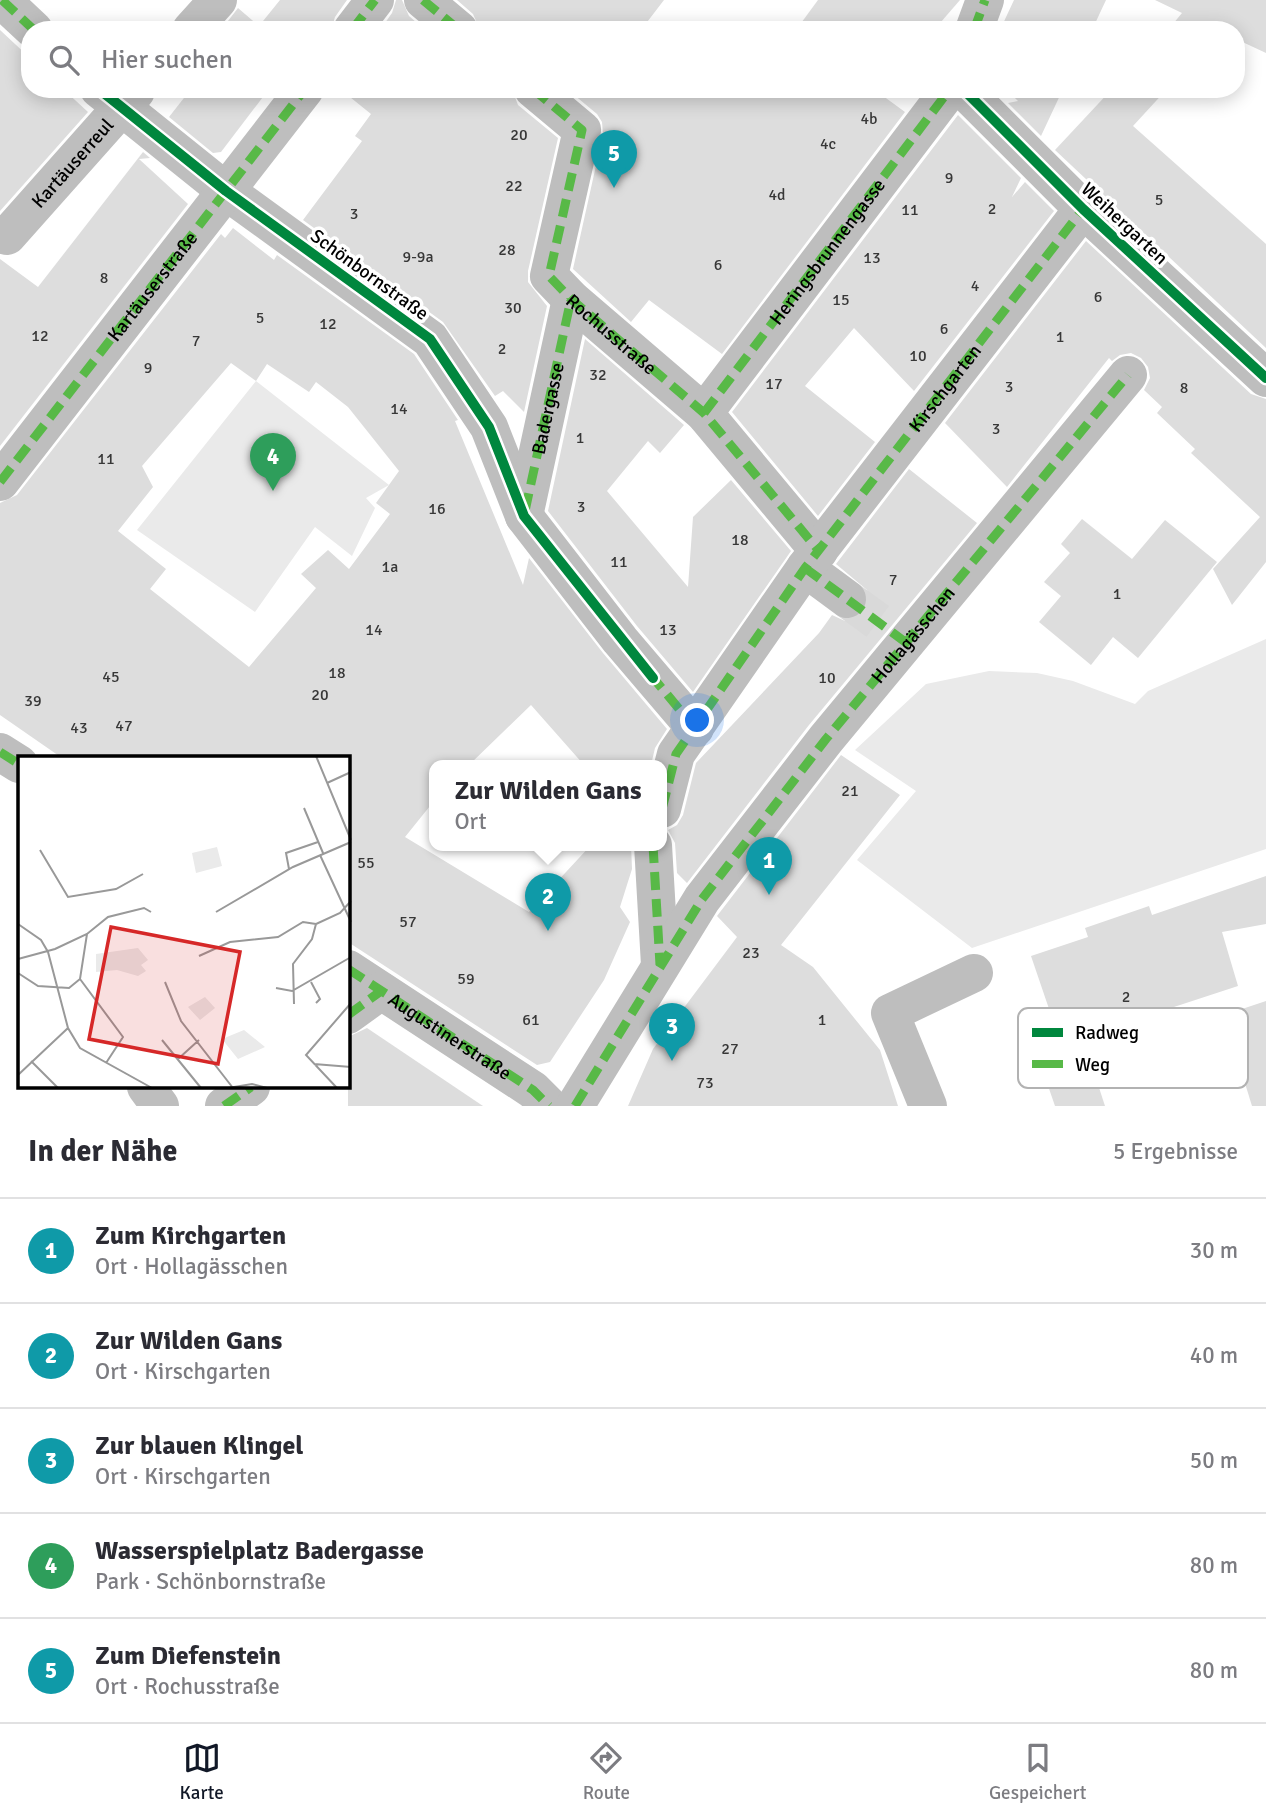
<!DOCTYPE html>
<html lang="de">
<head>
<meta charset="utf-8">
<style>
  :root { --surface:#fff; --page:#f2f2f3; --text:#2b2b33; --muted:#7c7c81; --line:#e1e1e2; --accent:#111827 }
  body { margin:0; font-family:Signika,sans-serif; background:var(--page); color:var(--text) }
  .you { position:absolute; left:698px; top:721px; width:24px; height:24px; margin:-18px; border:5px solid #fff; border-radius:50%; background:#1a73e8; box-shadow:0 0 0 10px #1a73e833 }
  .badge { display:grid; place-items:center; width:46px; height:46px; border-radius:50%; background:var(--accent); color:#fff; font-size:23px; font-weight:700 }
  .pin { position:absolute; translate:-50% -58px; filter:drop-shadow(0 2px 4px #0008) }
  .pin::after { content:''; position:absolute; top:37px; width:24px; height:21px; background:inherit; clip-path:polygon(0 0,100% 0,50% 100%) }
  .popup { position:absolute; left:429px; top:760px; width:238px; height:91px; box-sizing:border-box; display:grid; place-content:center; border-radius:14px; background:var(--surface); filter:drop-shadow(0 2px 5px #0005); font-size:23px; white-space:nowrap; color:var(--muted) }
  .popup b { font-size:26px; color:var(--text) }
  .popup::after { content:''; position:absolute; left:50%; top:100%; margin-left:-14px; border:14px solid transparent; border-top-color:var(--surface) }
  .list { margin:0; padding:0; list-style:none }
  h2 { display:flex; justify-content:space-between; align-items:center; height:91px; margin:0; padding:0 28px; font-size:30px }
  h2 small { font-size:23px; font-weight:400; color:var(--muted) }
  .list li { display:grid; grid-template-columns:46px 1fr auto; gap:21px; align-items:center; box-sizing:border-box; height:105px; padding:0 28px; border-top:2px solid var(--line) }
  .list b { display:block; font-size:26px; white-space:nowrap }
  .list p { margin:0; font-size:23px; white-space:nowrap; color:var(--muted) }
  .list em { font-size:23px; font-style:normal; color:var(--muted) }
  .icon { flex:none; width:38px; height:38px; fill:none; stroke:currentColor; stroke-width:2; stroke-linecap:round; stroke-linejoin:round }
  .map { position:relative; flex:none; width:1266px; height:1106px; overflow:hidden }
  .search { position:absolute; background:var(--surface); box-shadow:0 4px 18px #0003; left:21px; right:21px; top:21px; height:77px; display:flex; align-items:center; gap:18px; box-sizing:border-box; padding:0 24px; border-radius:28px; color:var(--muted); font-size:26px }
  .sheet { height:616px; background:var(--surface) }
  nav { display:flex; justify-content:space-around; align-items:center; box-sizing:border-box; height:98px; border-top:2px solid var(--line); background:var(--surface); font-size:19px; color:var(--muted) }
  nav a { display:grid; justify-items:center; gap:4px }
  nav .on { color:var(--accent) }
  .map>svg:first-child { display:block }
</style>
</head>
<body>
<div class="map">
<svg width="1266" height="1106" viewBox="0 0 1266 1106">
  <rect width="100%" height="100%" fill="#fff"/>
  <g fill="#eaeaea">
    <path d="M256,381L389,485L366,498L375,508L352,556L315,527L255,612L137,530Z"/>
    <path d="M1266,639V849L972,948L857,860L916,791L855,750L926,684L989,671L1037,673L1073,681L1135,704L1148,691Z"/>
  </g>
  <g fill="#ddd" fill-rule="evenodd">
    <path d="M280,0H347L335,17L331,30H221L238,8L259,26Z"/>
    <path d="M396,0H402L409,16L425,30H380L392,13Z"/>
    <path d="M457,0H664L641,30H480L473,14Z"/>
    <path d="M818,0H960L934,30H796Z"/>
    <path d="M1014,0H1106L1092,30H1000Z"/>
    <path d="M1155,0H1266V53L1236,39V30H1168L1182,13Z"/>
    <path d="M0,30L30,58V89H63L88,112L0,211Z"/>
    <path d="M191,89H269L221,152L213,153L169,117Z"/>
    <path d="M340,89H512L518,105L558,138L528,271V282L547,306L524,412L503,391L495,396L443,322L303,220L362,141L355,136L371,114Z"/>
    <path d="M567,89H882L879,93L905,112L722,354L649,300L631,322L573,269L603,134L602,122L597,114Z"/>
    <path d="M1006,89H1063L1041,136L1008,103L1018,101Z"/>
    <path d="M1112,89H1167L1133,126L1266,244V348L1055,150Z"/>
    <path d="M958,115L1021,178L1012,197L1025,182L1054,211L914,391L854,328L805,386L875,442L818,516L732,412Z"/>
    <path d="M143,152L150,158L139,159L188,204L0,446V259L38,287Z"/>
    <path d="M233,228L274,260L277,255L414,354L458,420L455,421L523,585L529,558L603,653L667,729L655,748L651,765H584L531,705L469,765H434V801L405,837L529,912L591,845H631L632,869L620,907L630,922L604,980L550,1062L537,1065L348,942V758H62L0,715V503L17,495L221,234L225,238ZM231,363L256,381L267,364L309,392L316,382L348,407L399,471L376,503L390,514L349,569L328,550L301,574L316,588L249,667L150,589L166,569L118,531L153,487L142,466Z"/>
    <path d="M1086,241L1251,394L1266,399V562L1232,605L1213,569L1260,517L1191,453L1195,449L1157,413L1162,407L1144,390L1150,378L1148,367L1141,358L1131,353L1120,355L1112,361L1109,358L1007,487L945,423Z"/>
    <path d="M585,339L684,425L660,453L648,441L607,491L688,587L693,517L731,480L791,551L693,692L637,626L548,511Z"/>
    <path d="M909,469L977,523L809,725L687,883L677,873L675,843L668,830L677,825L683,815L696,763L819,633L832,615L845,621L856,619L865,611L869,601L867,590L836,564Z"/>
    <path d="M1082,519L1132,559L1165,520L1217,562L1138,658L1113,637L1091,665L1039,622L1061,596L1044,582L1070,553L1061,544Z"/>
    <path d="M841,755L900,795L781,945L813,967L880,1050L898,1106H628L653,1049L737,937L717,916Z"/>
    <path d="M1266,876V924L1222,932L1238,986L1061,1044L1031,956L1088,937L1085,928L1149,906L1152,915Z"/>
    <path d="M1266,1001V1106H1252L1224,1015Z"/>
    <path d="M367,1028L483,1106H348V1037Z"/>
    <path d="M1090,1060L1105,1106H1055L1045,1077Z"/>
  </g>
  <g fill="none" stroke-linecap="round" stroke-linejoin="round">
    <path stroke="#d9d9d9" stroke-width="38" stroke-dasharray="38 19" stroke-linecap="butt" d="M847,599L891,631"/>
    <g stroke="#bebebe" stroke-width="38">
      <path d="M2,0L34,30"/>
      <path d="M423,0L459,30"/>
      <path d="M191,30L218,0"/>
      <path d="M352,30L375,0"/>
      <path d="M974,30L985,0"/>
      <path d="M99,89L226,191L430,339L489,427L524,516L620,640L695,728"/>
      <path d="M533,89L582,130L549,276L571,299L704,413L819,551"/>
      <path d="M963,89L1083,209L1266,378"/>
      <path id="s1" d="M7,236L136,91"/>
      <path d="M704,413L950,89"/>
      <path d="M0,482L305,89"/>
      <path d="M524,516L571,299"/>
      <path d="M805,568L847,599"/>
      <path d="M0,752L19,764"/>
      <path d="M662,809L676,754L805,568L1083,209"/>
      <path d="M653,845L660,965"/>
      <path id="s2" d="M348,969L533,1090L549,1106"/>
      <path d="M348,1015L381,991"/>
      <path d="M146,1087L160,1106"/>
      <path d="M224,1106L251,1087"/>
      <path id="s3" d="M575,1106L702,899L826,739L1128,375"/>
      <path d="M928,1106L890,1013L974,973"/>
    </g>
    <g stroke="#58b947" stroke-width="9" stroke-dasharray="18 9" stroke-linecap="butt">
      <path d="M2,0L34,30"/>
      <path d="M423,0L459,30"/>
      <path d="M352,30L375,0"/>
      <path d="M974,30L985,0"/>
      <path id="s4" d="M533,89L582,130L549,276L571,299L704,413L819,551"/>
      <path id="s5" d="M704,413L950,89"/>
      <path id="s6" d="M0,482L305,89"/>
      <path id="s7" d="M525,511L571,299"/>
      <path d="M805,568L908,644"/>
      <path d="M650,674L695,728"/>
      <path d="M0,752L19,764"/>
      <path id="s8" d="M662,809L676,754L805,568L1083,209"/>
      <path d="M653,845L660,965"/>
      <path d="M348,969L533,1090L549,1106"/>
      <path d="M348,1015L381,991"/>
      <path d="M224,1106L251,1087"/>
      <path d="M575,1106L702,899L826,739L1128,375"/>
    </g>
    <g stroke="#fff" stroke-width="15">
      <g id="cycleway">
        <path d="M99,89L226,191L430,339L489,427L524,516L653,678"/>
        <path d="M963,89L1083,209L1266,378"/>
      </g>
    </g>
    <use href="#cycleway" stroke="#00873e" stroke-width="10"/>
  </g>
  <g text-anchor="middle" stroke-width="7" stroke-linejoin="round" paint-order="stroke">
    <g font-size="16" fill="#373737">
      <text x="869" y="124">4b</text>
      <text x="519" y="140">20</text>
      <text x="828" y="149">4c</text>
      <text x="949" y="183">9</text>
      <text x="514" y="191">22</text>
      <text x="777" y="200">4d</text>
      <text x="1159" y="205">5</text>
      <text x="992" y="214">2</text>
      <text x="910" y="215">11</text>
      <text x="354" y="219">3</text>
      <text x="507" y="255">28</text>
      <text x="418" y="262">9-9a</text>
      <text x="872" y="263">13</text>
      <text x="718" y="270">6</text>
      <text x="104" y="283">8</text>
      <text x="975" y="291">4</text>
      <text x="1098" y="302">6</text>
      <text x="841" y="305">15</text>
      <text x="513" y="313">30</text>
      <text x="260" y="323">5</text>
      <text x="328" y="329">12</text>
      <text x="944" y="334">6</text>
      <text x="40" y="341">12</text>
      <text x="1060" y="342">1</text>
      <text x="196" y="346">7</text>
      <text x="502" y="354">2</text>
      <text x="918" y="361">10</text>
      <text x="148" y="373">9</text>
      <text x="598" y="380">32</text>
      <text x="774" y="389">17</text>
      <text x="1009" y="392">3</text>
      <text x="1184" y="393">8</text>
      <text x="399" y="414">14</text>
      <text x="996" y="434">3</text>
      <text x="580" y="443">1</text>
      <text x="106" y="464">11</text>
      <text x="581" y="512">3</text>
      <text x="437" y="514">16</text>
      <text x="740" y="545">18</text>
      <text x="619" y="567">11</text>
      <text x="390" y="572">1a</text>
      <text x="893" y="585">7</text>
      <text x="1117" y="599">1</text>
      <text x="374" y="635">14</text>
      <text x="668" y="635">13</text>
      <text x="337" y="678">18</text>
      <text x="111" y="682">45</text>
      <text x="827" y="683">10</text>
      <text x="320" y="700">20</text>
      <text x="33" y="706">39</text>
      <text x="124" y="731">47</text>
      <text x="79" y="733">43</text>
      <text x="850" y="796">21</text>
      <text x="366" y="868">55</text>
      <text x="408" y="927">57</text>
      <text x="751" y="958">23</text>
      <text x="466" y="984">59</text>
      <text x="1126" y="1002">2</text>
      <text x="531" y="1025">61</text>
      <text x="822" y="1025">1</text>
      <text x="730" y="1054">27</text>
      <text x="705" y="1088">73</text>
    </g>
    <g font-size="19" fill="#000" stroke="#fff">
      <text dy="7" stroke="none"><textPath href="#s1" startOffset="98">Kartäuserreul</textPath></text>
      <text transform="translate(1125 223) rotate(43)" y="7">Weihergarten</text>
      <text dy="7" stroke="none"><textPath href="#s5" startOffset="203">Heringsbrunnengasse</textPath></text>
      <text transform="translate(370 274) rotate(36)" y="7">Schönbornstraße</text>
      <text dy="7" stroke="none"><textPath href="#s6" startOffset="248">Kartäuserstraße</textPath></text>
      <text dy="7" stroke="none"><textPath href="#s4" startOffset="299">Rochusstraße</textPath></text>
      <text dy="7" stroke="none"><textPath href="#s8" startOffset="511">Kirschgarten</textPath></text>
      <text dy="7" stroke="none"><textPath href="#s7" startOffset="105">Badergasse</textPath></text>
      <text dy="7" stroke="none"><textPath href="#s3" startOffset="581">Hollagässchen</textPath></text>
      <text dy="7" stroke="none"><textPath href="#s2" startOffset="122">Augustinerstraße</textPath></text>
    </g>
  </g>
  <g transform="translate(18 756)">
    <rect width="332" height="332" fill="#fff"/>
    <path d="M199,91L204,110L178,117L174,97ZM120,192L130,204L123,209L128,215L120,220L99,214L78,216V198ZM187,241L197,252L182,264L170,251ZM226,274L247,291L220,303L204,283Z" fill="#eaeaea"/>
    <path fill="none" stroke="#999" stroke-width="2" d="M298,0L333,84M309,27L333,16M286,52L305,97M22,94L50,141L98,133L125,118M302,99L333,166M271,113L268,97L300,86M198,156L275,111L333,86M0,168L23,184L30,196L50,272L62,292L134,332M181,200L212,186L260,181L285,166L298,168M0,203L37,193L69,178L90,161L126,152L133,156M0,217L20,230L51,232L62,223L69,178M62,223L105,281L88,307M147,226L163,265L215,332M293,226L302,243L298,247M258,232L274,235L333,201M276,248L275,208L294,183L298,168L322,157L333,145M144,284L183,332M160,303L181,284M13,305L40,332M296,308L333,311M0,319L50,272M210,332L234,328L249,332M319,332L288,299L333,247"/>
    <path fill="#d62828" fill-opacity="0.15" stroke="#d62828" stroke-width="3.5" d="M93,171L222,196L200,308L71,283Z"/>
    <rect width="332" height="332" fill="none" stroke="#000" stroke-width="3.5"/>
  </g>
  <rect x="1018" y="1008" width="230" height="80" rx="10" fill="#fff" stroke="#b2b2b2" stroke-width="2"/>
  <rect x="1032" y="1028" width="31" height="9" fill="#00873e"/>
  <rect x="1032" y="1060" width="31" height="8" fill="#58b947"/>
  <g font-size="19" fill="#000">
    <text x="1075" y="1039">Radweg</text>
    <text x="1075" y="1071">Weg</text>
  </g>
</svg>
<div class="you"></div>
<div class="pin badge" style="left:769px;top:895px;background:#0f9aa8">1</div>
<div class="pin badge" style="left:548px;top:931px;background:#0f9aa8">2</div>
<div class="popup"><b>Zur Wilden Gans</b>Ort</div>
<div class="pin badge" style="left:672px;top:1061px;background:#0f9aa8">3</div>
<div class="pin badge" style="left:273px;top:491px;background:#2e9e5b">4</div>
<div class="pin badge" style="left:614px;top:188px;background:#0f9aa8">5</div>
<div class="search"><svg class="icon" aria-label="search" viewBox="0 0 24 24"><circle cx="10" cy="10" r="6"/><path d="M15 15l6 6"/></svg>Hier suchen</div>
</div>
<section class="sheet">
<h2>In der Nähe<small>5 Ergebnisse</small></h2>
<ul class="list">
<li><span class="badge" style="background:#0f9aa8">1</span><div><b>Zum Kirchgarten</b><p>Ort · Hollagässchen</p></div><em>30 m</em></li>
<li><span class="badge" style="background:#0f9aa8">2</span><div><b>Zur Wilden Gans</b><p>Ort · Kirschgarten</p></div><em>40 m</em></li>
<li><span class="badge" style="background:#0f9aa8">3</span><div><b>Zur blauen Klingel</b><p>Ort · Kirschgarten</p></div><em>50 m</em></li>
<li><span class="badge" style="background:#2e9e5b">4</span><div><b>Wasserspielplatz Badergasse</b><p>Park · Schönbornstraße</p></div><em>80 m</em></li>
<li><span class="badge" style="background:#0f9aa8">5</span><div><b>Zum Diefenstein</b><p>Ort · Rochusstraße</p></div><em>80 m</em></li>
</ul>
</section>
<nav>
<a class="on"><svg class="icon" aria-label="map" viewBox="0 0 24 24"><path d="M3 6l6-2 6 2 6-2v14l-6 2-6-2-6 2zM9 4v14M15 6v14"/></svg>Karte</a>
<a><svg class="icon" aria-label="directions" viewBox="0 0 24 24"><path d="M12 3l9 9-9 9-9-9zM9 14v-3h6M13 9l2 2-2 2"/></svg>Route</a>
<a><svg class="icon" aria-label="saved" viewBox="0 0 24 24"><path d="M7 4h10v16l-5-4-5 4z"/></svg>Gespeichert</a>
</nav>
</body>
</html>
